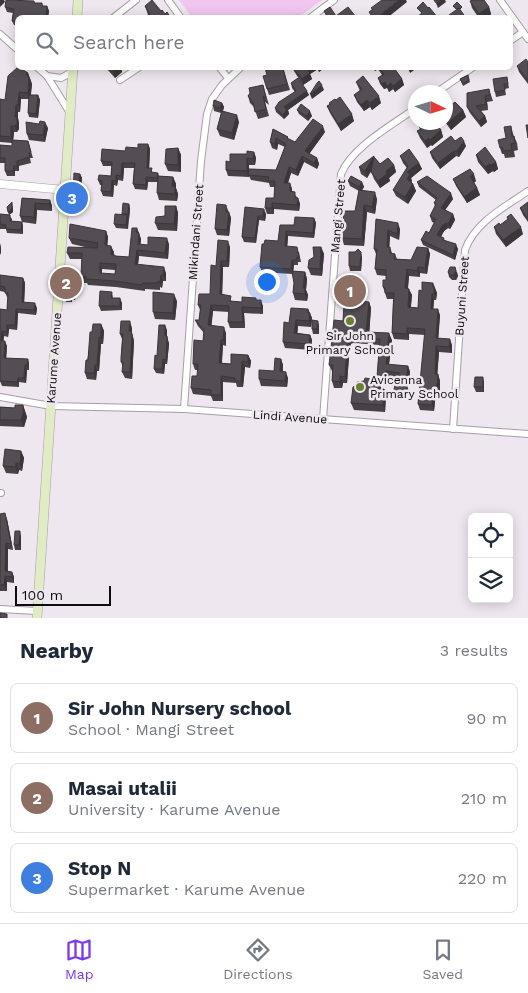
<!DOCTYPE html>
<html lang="en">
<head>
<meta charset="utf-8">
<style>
  :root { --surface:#fff; --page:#f2f2f3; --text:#1f2937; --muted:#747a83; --line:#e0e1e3; --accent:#7c3aed }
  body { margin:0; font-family:"Work Sans",sans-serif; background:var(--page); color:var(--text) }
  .controls { position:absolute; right:15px; bottom:15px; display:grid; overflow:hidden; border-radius:8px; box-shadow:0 2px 12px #0003 }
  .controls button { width:45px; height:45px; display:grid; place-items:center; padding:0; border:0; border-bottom:1px solid var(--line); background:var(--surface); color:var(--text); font:25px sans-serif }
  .compass { position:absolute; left:408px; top:85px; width:45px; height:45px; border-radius:50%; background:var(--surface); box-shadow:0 2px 12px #0003; rotate:94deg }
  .scale { position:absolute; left:15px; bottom:12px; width:96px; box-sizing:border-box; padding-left:5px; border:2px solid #0d0b0d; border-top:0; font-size:14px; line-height:18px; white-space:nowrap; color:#0d0b0d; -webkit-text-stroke:4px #efe7ef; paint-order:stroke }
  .you { position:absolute; left:266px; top:281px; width:18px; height:18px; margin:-12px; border:4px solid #fff; border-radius:50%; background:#1a73e8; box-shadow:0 0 0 8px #1a73e833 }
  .badge { display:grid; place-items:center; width:32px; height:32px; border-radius:50%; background:var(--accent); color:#fff; font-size:16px; font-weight:700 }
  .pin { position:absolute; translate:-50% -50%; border:2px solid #fff; box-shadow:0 1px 5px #0006 }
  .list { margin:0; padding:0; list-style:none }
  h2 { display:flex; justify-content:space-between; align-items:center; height:65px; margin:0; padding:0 20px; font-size:21px }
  h2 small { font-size:16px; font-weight:400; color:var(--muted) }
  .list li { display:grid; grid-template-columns:32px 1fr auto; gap:15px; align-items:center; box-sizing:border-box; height:70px; margin:0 10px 10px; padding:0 10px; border:1px solid var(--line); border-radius:8px }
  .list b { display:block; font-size:19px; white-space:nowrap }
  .list p { margin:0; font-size:16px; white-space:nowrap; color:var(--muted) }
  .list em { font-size:16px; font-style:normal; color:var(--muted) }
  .icon { flex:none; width:28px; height:28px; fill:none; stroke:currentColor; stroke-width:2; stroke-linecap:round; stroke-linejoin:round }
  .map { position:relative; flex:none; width:528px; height:618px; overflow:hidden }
  .search { position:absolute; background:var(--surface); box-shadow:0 2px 12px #0003; left:15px; right:15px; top:15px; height:55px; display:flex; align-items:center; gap:12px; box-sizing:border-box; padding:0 18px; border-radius:8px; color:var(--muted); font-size:19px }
  .sheet { height:305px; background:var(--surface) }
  nav { display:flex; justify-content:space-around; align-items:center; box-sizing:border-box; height:70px; border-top:1px solid var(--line); background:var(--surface); font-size:14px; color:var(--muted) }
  nav a { display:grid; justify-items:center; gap:2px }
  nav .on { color:var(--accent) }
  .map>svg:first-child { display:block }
</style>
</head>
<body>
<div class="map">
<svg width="528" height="618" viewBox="0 0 528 618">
  <rect width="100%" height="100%" fill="#efe7ef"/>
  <path fill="#f0c6ee" d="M179,0H322L299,17H192Z"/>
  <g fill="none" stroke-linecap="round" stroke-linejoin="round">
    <g stroke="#a69ea6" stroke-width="8">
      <g id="minor">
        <path d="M168,0L181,18"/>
        <path d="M500,0L528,39"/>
        <path d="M113,18L136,0"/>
        <path d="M310,18L334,0"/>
        <path d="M0,34L18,50"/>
        <path d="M510,41L523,32"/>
        <path d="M38,68L47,76L70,113"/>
        <path d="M220,68L228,78"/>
        <path d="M47,76L61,78L72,72"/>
        <path d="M120,80L138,68"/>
        <path d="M437,92L472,68"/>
        <path d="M0,397L51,406L184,409L528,434"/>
        <path d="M184,409L201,161L207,114L212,99L222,85L240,68"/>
        <path d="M323,419L341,174C352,147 392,125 416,108"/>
        <path d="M453,429L465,250C475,222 505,207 528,191"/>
        <path d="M0,493H1"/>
        <path d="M0,609L37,611"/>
      </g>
    </g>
    <g stroke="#a69ea6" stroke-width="9">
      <path id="tertiary" d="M0,184L65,190"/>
    </g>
    <g stroke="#a69ea6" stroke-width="10">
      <g id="secondary">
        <path d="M77,18L78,0"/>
        <path d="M37,618L73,68"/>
      </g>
    </g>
    <use href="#minor" stroke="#fff" stroke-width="6"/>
    <use href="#tertiary" stroke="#fff" stroke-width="8"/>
    <use href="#secondary" stroke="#e1ebc5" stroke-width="9"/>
  </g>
  <g fill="#484247" fill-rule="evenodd">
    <path d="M34,1L35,3H42L43,6H47L49,11L48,18H18V26L14,25L12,21L13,13L7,12L5,7Z"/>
    <path d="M470,1L489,7L491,14L487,18H479L472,8Z"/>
    <path d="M145,6L161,11L171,18H149Z"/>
    <path d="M528,62V84L519,72L517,66Z"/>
    <path d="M106,68H121L122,72L115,78Z"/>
    <path d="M283,68L290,90L269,95L267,89V75Z"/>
    <path d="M292,68H324L319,72L318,69L310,74L312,79L303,85Z"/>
    <path d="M373,68H386L402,79L404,85L395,92L393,89L389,92L387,88L384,89L380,84L378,78L382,75L378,69L375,71Z"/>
    <path d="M28,73L32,84L31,95H38L40,100L38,118L29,117L28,113L29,99H21L20,112H18V118L19,123V129L17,132H14L13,140L28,141L33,158H30L31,163L19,166V171H15V176H7L5,171V163H0V145L12,146V143L0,142V99L5,100Z"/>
    <path d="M468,75L470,82L463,86L460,79Z"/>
    <path d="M507,77L509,88L505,89L506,95L496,97L495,92Z"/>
    <path d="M356,82L381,103L372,110L370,107L364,111L357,102L354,95L360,91Z"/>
    <path d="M291,83L309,95L288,110L289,114L284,119L276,112L275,108L295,92L292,88Z"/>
    <path d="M263,85L269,105L265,102L269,116L258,119L254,107L250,103L248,96Z"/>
    <path d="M489,89L493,101L487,102L488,110L481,111L485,116L487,122L481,127L470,113L467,107Z"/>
    <path d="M222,103L224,107L223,111L239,122L234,140L220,136L217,129L221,113L214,111L213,106Z"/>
    <path d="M329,103L354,121L341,131L330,113L327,106L330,104Z"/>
    <path d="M446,109L463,110L466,117L451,130L445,122H446Z"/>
    <path d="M297,110L312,116L308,121L299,114Z"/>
    <path d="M39,124L48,128L45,142L29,140L27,134Z"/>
    <path d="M419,126L441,130L443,137L432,146L431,145L427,148L420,138L417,131L420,130Z"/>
    <path d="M511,126L514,137V136L517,143L518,150L514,151L515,157L505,158L504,154H502L500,148L506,138Z"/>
    <path d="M273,129L288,137V139L295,142L325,132L309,154L317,158L319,164L317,169L304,162L298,176L291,173L288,183H290L292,189V192L298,198L300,204L299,211L274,209V214H267L265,208L274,198L275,187H270L269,183L251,180L249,176V177L228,176L226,170L230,162L254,152L256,158L255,165H249V169L276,170L285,147L278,144L277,150L272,148L270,142Z"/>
    <path d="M455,141L466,146L459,157L456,156L440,169L432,158L430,152Z"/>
    <path d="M148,144L150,149L149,168L153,173H158L159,176L173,177L176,184V188L178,194L177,201L159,200L157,193L158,182H148L147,190L135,189L133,184L134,168H124L123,181L118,180L117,186L114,185L113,197L103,196L101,191L102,185H100L98,180L111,176L112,166H103L101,161L125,151L138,148Z"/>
    <path d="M178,148L181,155V172L168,171L165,164Z"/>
    <path d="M476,155L496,162L498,169L494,172L493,171L488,174L478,162Z"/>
    <path d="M400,156L419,163L422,169L411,178L412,181L411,182L413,184L416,191L408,204L396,196L393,190L407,168L403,163Z"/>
    <path d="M374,157L380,164L394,165L396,172L389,178L390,181L380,188L374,179L371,171L367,178L361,174L359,167Z"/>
    <path d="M80,174L82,178L80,201L74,200L73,196Z"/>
    <path d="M453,179L476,181L474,183L477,188L480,195L467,203L456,186Z"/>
    <path d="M348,181L362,182L364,187L362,190L377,199L375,214L367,212L364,246L344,245L342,238L355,211L359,191L350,186Z"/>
    <path d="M417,182L453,199L445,210L453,214L455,220L450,229L448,228L444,231L441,237L445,240L458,249L455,260L423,245L421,240L429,233L435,223L432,222L430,216L435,206L434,203L436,200L419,187Z"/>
    <path d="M22,198L50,200L52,206V211L37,210L36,224L22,222L20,216Z"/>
    <path d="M528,202V222L523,215L520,208Z"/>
    <path d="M129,204L130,209L129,219H128V229L116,228L114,224L123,214Z"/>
    <path d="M13,205V212L9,215L12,219V221L22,222L23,226V234L7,233L6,229H0V214L9,215Z"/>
    <path d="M226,205L231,218L229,236L217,235L215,229Z"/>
    <path d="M176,206L178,213L177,231L158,230L155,223Z"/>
    <path d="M245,207L266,214L265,221L259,220L256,243L244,242L242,237Z"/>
    <path d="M314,218L316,223L314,238L288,236L287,246L299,252L301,262H298V265H294L293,271L305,272L307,279L306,290L308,295L307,301L295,300L293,293L294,283L292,274L262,272L260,267L278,241L280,225H294Z"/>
    <path d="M376,219L400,229L399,240L390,236L389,247H390L392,253L395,254L397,259L411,260L428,248L430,254L427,274L420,273V277L409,276L408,289L412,295L411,307L418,308L422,291L433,283L437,293L436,300H434L433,309L440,315L438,338L452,345V353L439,352L437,374H438L440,381V393L436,392L434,411L420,410L418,404L425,335L409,334V340L394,339L392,333L393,299H387L383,287L386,280V276L377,275L375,269L376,254L374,249Z"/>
    <path d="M500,225L523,234L506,247L496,234L494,227Z"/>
    <path d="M137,228L141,239L140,245L169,244L168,259L139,256L138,265L166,273V281H163L162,288L160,287V290L145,289V291L116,287L88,285L87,283H83L81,277L82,259H70L67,253L89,248L72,244L69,238L106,231L108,237L107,245L114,252L113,255L115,256L129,257ZM102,269L115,270V274H102Z"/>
    <path d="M230,247L229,267H223L222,294L233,302H242L256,300L263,306V314L244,313L245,328H230L228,322L229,312L213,311L211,326L226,333V346L223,345L222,363L231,364L248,355L251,361L250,368L245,367L243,387H237L236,383L223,382V401H213L211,396L193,394L191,388L197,376L198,370H195L193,364L203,341L204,333L198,326L195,320H199L200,310L198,305L210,294L216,266Z"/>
    <path d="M321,247L324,254L322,276L311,275L308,268L314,257Z"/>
    <path d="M362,257L361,271H350L349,266Z"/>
    <path d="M448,272H457L458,276L456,280H452L449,277Z"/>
    <path d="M0,275L23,278L25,283L24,302L37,308L36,315L18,313L17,330L9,329L8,337L4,336L3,341L7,346L6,358L28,359L29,364V370H27L26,383L19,382V387L2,386L0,381V311L7,310L8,298L7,297L5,292L0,291Z"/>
    <path d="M354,276L358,292V298L341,297L339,290L342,284Z"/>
    <path d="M74,289L76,293L75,300L72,299V302H66L65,298Z"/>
    <path d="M112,292L113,298L122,303V310L101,311L99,306Z"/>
    <path d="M177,301L175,320L155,319L153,312Z"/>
    <path d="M369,302L371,308L369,332L392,340L389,365L408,366L410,372L409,382H400L398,378H388L387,383H380L381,389L386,396L385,412L354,410L351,403L378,379L377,377L379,345L353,343L351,344L349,357L347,383H343L342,388H334L332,381V371L329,365L343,321Z"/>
    <path d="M308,309L312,318L311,327L298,326L297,333L310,335L312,340L311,350L285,348L283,342L289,323Z"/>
    <path d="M101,324L104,331L103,344H101L99,371H97L96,380L87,379L85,373L92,332Z"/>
    <path d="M319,325V334H313L312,329Z"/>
    <path d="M132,328V333L134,341L132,379L125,378L122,372L123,367L121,362L122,339L120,334Z"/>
    <path d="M167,330V336L169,344L167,364H165L164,374L156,373L154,369L157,356Z"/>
    <path d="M281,359L283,365V372L288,378L287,387L261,386L259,379L274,371Z"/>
    <path d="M484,382V392H476L474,387Z"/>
    <path d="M409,391L408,400L395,399L393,394Z"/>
    <path d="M23,405L27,417L24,427L0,426V407L15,408Z"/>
    <path d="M21,451L24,458L22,471L19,470L18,474L6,473L3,466Z"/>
    <path d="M0,514L7,519L13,550L8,549V571L12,572L14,577V583L7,582V591H0Z"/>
    <path d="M21,536V550H15L14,545Z"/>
  </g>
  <g fill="#3b363a">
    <path d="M0,0H4L5,2L0,7Z"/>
    <path d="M399,0H406L407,2L387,18H380V15Z"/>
    <path d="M440,0H445L446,2L438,8L436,3Z"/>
    <path d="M47,6L49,11L48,18H46Z"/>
    <path d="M489,7L491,14L487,18H480L479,14Z"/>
    <path d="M117,68H121L122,72L115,78L113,71Z"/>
    <path d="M311,68H317L318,69L310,74L312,79L303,85L302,79L308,70Z"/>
    <path d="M318,68H324L319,72Z"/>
    <path d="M374,68H377L378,69L375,71Z"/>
    <path d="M408,68H417L410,73Z"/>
    <path d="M28,73L32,84L30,99L28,93L26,74Z"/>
    <path d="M402,79L404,85L395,92L393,86Z"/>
    <path d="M385,82L387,88L384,89L382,84Z"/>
    <path d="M391,83L393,89L389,92L387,86Z"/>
    <path d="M322,85L324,90L312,99L310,94Z"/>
    <path d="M307,91L309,95L288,110L289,114L284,119L283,115L284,107Z"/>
    <path d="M19,92L21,99L20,112L18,105Z"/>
    <path d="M38,95L40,100L38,118L36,114Z"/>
    <path d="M379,96L381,103L372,110L370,103Z"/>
    <path d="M485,96L487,102L488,110L486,104Z"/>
    <path d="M367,100L370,107L364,111L361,105Z"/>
    <path d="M222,103L224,107L222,113L220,108Z"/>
    <path d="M16,105L18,112V118L19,123V129L17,132L15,126Z"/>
    <path d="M463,110L466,117L451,130L448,123Z"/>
    <path d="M310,111L312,116L308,121L306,116Z"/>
    <path d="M352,114L354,121L341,131L338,124Z"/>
    <path d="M237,115L239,122L234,140L232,133Z"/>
    <path d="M485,116L487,122L481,127L479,121Z"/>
    <path d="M45,122L48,128L45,142L43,135Z"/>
    <path d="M11,126L14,132L13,143L11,137Z"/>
    <path d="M323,126L325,132L307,157L305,151Z"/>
    <path d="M441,130L443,137L432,146L430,140Z"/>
    <path d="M276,138L278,144L277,150L275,144Z"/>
    <path d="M429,138L431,145L427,148L425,141Z"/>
    <path d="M464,141L466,146L459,157L457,151Z"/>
    <path d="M148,144L150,149L149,172L147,168Z"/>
    <path d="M178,148L181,155V172L178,165Z"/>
    <path d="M454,151L456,156L440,169L438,163Z"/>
    <path d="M254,152L256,158L255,165L253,159Z"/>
    <path d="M302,156L304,162L298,176L296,170Z"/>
    <path d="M374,156L376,163L367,178L365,171Z"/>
    <path d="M247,158L249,165V177L247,171Z"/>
    <path d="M317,158L319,164L317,169L314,163Z"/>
    <path d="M17,161L19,166V171L17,166Z"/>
    <path d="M496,162L498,169L494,172L491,165Z"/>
    <path d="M122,163L124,168L123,181L121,176Z"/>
    <path d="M419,163L422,169L411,178L412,181L409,186L407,179V172Z"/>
    <path d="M490,164L493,171L488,174L485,167Z"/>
    <path d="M394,165L396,172L389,178L390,181L380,188L378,181L386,171Z"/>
    <path d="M14,166L15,171V176L13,171Z"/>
    <path d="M289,167L291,173L286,189L284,183Z"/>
    <path d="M80,174L82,178L80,201L79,197Z"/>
    <path d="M474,174L476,181L472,183L470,176Z"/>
    <path d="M116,175L118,180L117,186L116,181Z"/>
    <path d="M146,177L148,182L147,190L146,185Z"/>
    <path d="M173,177L176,184V188L178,194L177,201L172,186Z"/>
    <path d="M112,180L114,185L113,197L111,192Z"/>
    <path d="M362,182L364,187L361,192L359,187Z"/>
    <path d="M290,183L292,189V197L290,191Z"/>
    <path d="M413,184L416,191L408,204L405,197Z"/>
    <path d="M477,188L480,195L467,203L464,197Z"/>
    <path d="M375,192L377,199L375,214L372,207Z"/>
    <path d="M451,193L453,199L443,213L441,208Z"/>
    <path d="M298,198L300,204L299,211L297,205Z"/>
    <path d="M50,200L52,206V211L49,204Z"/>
    <path d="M12,202L13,212L9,215L8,212Z"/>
    <path d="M35,203L37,210L36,224L34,217Z"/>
    <path d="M272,203L274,209V214L272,208Z"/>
    <path d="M129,204L130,209L129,219L128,214Z"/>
    <path d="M364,205L367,212L364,246L362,239Z"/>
    <path d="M176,206L178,213L177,231L174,224Z"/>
    <path d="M264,209L266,214L265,221L263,216Z"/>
    <path d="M229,212L231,218L229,236L227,230Z"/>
    <path d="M453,214L455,220L450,229L448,224Z"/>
    <path d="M127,215L129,219L128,229L126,225Z"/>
    <path d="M258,216L259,220L256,243L255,238Z"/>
    <path d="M314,218L316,223L314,238L313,233Z"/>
    <path d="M22,222L23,226V234L21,230Z"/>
    <path d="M398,223L400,229L399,240L397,234Z"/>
    <path d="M446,223L448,228L444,231L439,240L437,235L442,226Z"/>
    <path d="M521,227L523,234L506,247L503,240Z"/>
    <path d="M137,228L141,239L140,251L138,244Z"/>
    <path d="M388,230L390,236L389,253L387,247Z"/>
    <path d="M106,231L108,237L107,251L105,245Z"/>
    <path d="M286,231L288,236L287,251L285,246Z"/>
    <path d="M167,238L169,244L168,259L165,253Z"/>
    <path d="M228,241L230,247L229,267L227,261Z"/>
    <path d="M0,243L1,247V255L0,253Z"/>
    <path d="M456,244L458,249L455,260L453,255Z"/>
    <path d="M111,246L114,252L113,261L111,255Z"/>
    <path d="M321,247L324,254L322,276L320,269Z"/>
    <path d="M428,248L430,254L427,274L425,268Z"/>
    <path d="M137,250L139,256L137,271L135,264Z"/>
    <path d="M361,252L362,257L361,271L360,267Z"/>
    <path d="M292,260L294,265L293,274L291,269Z"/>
    <path d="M221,261L223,267L222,300L220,294Z"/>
    <path d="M100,263L102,269V280L100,273Z"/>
    <path d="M164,267L166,273V281L163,275Z"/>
    <path d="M418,267L420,273V277L417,271Z"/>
    <path d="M455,267L458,276L456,280L454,275Z"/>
    <path d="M407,269L409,276L407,294L405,288Z"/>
    <path d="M305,272L307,279L306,290L308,295L307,301L303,288Z"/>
    <path d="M161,275L163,281L162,288L160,282Z"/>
    <path d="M354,276L358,292V298L353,284Z"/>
    <path d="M23,278L25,283L24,307L22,302Z"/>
    <path d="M433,283L437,293L436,300L434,294Z"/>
    <path d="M74,289L76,293L75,300L74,296Z"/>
    <path d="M409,289L412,295L410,313L408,307Z"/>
    <path d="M174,294L177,301L175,320L173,313Z"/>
    <path d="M432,294L434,300L433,315L431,309Z"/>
    <path d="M120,298L122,303V310L120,306Z"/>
    <path d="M261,300L263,306V314L261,308Z"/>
    <path d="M369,302L371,308L369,338L366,332Z"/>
    <path d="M35,303L37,308L36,315L34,310Z"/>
    <path d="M211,305L213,311L211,331L208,325Z"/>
    <path d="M242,307L244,313L245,328L243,322Z"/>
    <path d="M16,309L18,313L17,330L15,325Z"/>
    <path d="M308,309L312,318L311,327L309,321Z"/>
    <path d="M438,309L440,315L438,344L436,338Z"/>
    <path d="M296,320L298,326L297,339L294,333Z"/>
    <path d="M130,321L132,328V333L134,341L132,379L130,372L129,331Z"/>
    <path d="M318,321L319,325V334L317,329Z"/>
    <path d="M101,324L104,331L103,344L101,338Z"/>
    <path d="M7,325L9,329L8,337L7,332Z"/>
    <path d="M165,325L167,330V340L165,336Z"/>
    <path d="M224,327L226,333V346L223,340Z"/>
    <path d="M407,328L409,334V340L407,334Z"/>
    <path d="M2,331L4,336L3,346L1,341Z"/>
    <path d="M389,333L392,340L388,371L386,364Z"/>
    <path d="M310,335L312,340L311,350L309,344Z"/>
    <path d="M167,336L169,344L167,364L166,360Z"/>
    <path d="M99,337L101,344L99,371L97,365Z"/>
    <path d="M349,338L351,344L349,357L347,383L345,377L347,350Z"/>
    <path d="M450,339L452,345V353L449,347Z"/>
    <path d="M221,340L223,345L221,369L219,363Z"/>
    <path d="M5,341L7,346L6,362L4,358Z"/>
    <path d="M436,346L439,352L437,380L435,374Z"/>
    <path d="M248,355L251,361L250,368L248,362Z"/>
    <path d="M28,359L29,364V370L27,365Z"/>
    <path d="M163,359L165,364L164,374L162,369Z"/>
    <path d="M281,359L283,365L282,378L280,371Z"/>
    <path d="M242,361L245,367L243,387L241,381Z"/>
    <path d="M25,365L27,370L26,383L24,378Z"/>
    <path d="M95,365L97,371L96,380L94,373Z"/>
    <path d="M408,366L410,372L409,382L407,376Z"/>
    <path d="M386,371L388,378L387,383L385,377Z"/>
    <path d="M286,372L288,378L287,387L285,381Z"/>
    <path d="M438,374L440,381V393L437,386Z"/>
    <path d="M221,376L223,382V401L221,395Z"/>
    <path d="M340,376L343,383L342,388L340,382Z"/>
    <path d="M483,377L484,382V392L483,387Z"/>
    <path d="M18,378L19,382V387L17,382Z"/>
    <path d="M379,380L381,386V396L379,389Z"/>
    <path d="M407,386L409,391L408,400L406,396Z"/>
    <path d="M434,386L436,392L434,411L432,405Z"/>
    <path d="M384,389L386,396L385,412L383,405Z"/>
    <path d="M23,405L27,417L24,427L21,420Z"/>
    <path d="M21,451L24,458L22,471L20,464Z"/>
    <path d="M16,463L19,470L18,474L16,467Z"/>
    <path d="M5,513L7,519L13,550L11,544Z"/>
    <path d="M20,531L21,536V550L19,545Z"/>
    <path d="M6,543L8,549L7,577L5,571Z"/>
    <path d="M12,572L14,577V583L12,577Z"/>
    <path d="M5,576L7,582V591L4,585Z"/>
  </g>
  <g fill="#544d53" stroke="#3b363a" fill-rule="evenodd">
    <path d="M6,0L34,1V3H42V6H47L46,18H18V21H12L14,9L5,7Z"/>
    <path d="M152,0L161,11L162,10L165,14L167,12L171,18H152L145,6Z"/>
    <path d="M382,0H399L380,15L381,18H373L369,12L373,9L371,8Z"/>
    <path d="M434,0H440L436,3Z"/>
    <path d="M472,0H484L489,7L479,14L470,1Z"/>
    <path d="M423,2L428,8L429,7L438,18H418L417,17L422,13L417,8Z"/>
    <path d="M457,2L462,7L460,9L459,8L456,9L453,6Z"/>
    <path d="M330,7L336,16L348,7L356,17L328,18L324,11Z"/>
    <path d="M459,8L466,18H451L449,15Z"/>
    <path d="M526,59L528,62V81L517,66Z"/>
    <path d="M18,67L20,68L28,73L26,74L29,78L28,93L19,92L18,105H16L15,117H17V123L15,126H11V137L0,136V99L5,100L8,76Z"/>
    <path d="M110,68H117L113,71Z"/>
    <path d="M265,68H283L287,84L267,89L263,76L267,75Z"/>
    <path d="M293,68H311L308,70L310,73L302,79Z"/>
    <path d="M378,68H386L387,69L390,68H394L402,79L393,86L391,83L387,86L385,82L382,84L378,78L384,74Z"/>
    <path d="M468,75L469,80L463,84L460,79Z"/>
    <path d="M363,76L379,96L370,103L367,100L361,105L354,95L362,89L356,82Z"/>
    <path d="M507,77L508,84H504L505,90L495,92L493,79Z"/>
    <path d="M298,78L307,91L284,107L287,109L283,115L275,108L279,102L296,91L291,83Z"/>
    <path d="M319,81L322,85L310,94L317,83Z"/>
    <path d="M263,85L266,98L263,96L266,109L255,112L253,102L248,96L250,93L249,88Z"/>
    <path d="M489,89L490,95L485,96L486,104L476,106L485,116L479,121L467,107V93Z"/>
    <path d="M29,95H38L36,114L28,113Z"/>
    <path d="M340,97L352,114L338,124L327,106L331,104L329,103L335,99L336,100Z"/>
    <path d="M214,100L222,103L220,108L213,106Z"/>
    <path d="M455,102L463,110L448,123L446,120V109Z"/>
    <path d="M301,104L310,111L306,116L297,110Z"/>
    <path d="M222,111L237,115L232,133L217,129Z"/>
    <path d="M313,119L323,126L305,151L317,158L314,163L302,156L296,170L289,167L284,183H290V191L295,192V198H298L297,205L272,203V208H265L266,198H274L275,181H268L269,177L248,175L249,169L276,170L286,144L276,138L275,144L270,142L273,129L288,137L287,138L295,142Z"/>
    <path d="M40,121L45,122L43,135L27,134L26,122L39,124Z"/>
    <path d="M424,122H435L441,130L430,140L429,138L425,141L417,131L421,129L419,126Z"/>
    <path d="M526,125H528V138Z"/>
    <path d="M511,126L512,137L514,136L515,143L511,144L512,150L503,151L502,147L500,148L498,140L506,138L504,127Z"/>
    <path d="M451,136L455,141L461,137L464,141L457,151H454L438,163L430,152Z"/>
    <path d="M12,140L28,141L31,152L29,153L30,157L17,161V166H14L13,171H5V158H0V145L12,146Z"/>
    <path d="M138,144H148L147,168H152L151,172L158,173L157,178L146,177V185L133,184L135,163H122L121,176L116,175V181L112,180L111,192L101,191L102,181L98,180L99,175L111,176L112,162L101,161L102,149L125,151L126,147L138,148Z"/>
    <path d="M485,147L496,162L491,165L490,164L485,167L476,155Z"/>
    <path d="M178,148V165L165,164L166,149Z"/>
    <path d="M409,149L419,163L407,172L410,174L407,179L413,184L405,197L393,190L408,166L400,156Z"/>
    <path d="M247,151L254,152L253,159L247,158V171L226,170V161L230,162V154H247Z"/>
    <path d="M374,156L365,171L359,167Z"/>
    <path d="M374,157L380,164L388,158L394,165L386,171L387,174L378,181L371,172Z"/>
    <path d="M470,169L474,174L470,176L477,188L464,197L453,179Z"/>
    <path d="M74,173L80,174L79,197L73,196Z"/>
    <path d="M158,176L173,177L172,186L175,187V194L157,193Z"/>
    <path d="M351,176L362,182L359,187L348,181Z"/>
    <path d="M427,176L451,193L441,208L453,214L448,224L446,223L442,226L437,235L444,238L443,240L456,244L453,255L421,240L426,231L429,233L436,219L430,216L436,204L434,203L437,198L417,182Z"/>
    <path d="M359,190L375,192L372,207L364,205L362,239L342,238L344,211H355Z"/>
    <path d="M22,198L50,200L49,204L35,203L34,217L20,216Z"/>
    <path d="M12,202V209L8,212L7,207Z"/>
    <path d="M528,202V219L520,208Z"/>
    <path d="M123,203L129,204L128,214H122Z"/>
    <path d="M217,204L226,205V212H229L227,230L215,229Z"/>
    <path d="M165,206H176L174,224L155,223L156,217L165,216Z"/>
    <path d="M245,207L264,209L263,216H258L255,238L242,237Z"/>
    <path d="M0,214L10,215V221L22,222L21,230L6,229V225L0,224Z"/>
    <path d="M115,214L127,215L126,225L114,224Z"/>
    <path d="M511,214L521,227L503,240L494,227L499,223L500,225L508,219L507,217Z"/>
    <path d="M295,217L314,218L313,233L286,231L285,246L297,247L299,257H297L296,260H292L291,269L260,267L262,244H264L265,240L278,241L280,225H294Z"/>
    <path d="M376,219L398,223L397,234L388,230L387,247H390V253L395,254L394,259L411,260L417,247L428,248L425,268L418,267L417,271L407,269L405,288L409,289L408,307L418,308L419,290L422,291V282L433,283L432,286L434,287V294H432L431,309H438L436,338L450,339L449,347L436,346L435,374H438L437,386H434L432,405L418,404L425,329L407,328V334L392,333L394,293H385V288L383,287V280H386V270L375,269L377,249H374Z"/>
    <path d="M70,224L106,231L105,245L111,246V255H115V256L129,257L132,228H137L136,232L139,233L138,244L148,245V237L167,238L165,253L137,250L135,264L164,267L163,275H161L160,282L158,281V283H143L142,285L114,281L86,279V277H81L82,253H67L68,247L97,248L98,243L69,238ZM100,263L116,264L115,274L100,273Z"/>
    <path d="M218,240L228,241L227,261H221L220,294L231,296L230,301L242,302V297L256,298V300H261V308L242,307L243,322H228L229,306L211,305L208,325L224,327L223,340H221L219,363L231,364V354L248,355V362L242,361L241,381H235V378L221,376V395H211V390L191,388L192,376H197L198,364H193L194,340L203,341L204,330L195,320H199L201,305H198L199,294H210L211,265L216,266Z"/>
    <path d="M313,247H321L320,269L308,268L309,260L314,257Z"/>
    <path d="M358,249L361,252L360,267L349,266V252H355Z"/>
    <path d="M450,267H455L456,271L454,275H450L448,272Z"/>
    <path d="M292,271L305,272L303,288H305V294L293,293L294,283Z"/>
    <path d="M0,275L23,278L22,302L35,303L34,310L16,309L15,325H7V332L2,331L1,341H5L4,358L28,359L27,365H25L24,378H18L17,382L0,381V309L7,310L8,293H5V287L0,286Z"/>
    <path d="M343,275L354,276L353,284L356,285L355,291L339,290V284H342Z"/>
    <path d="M65,289H74V296L70,295V298H65Z"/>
    <path d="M100,291L112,292L111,298H120V306H99Z"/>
    <path d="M153,292L174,294L173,313L153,312Z"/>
    <path d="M359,301L369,302L366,332L389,333L386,364L408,366L407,376H397L400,373L386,371L385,377H377L380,339L351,337L349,338L347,350L345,377L340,376V382L332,381L333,365H329L334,320L343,321L344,304L359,305Z"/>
    <path d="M291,308L308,309V313H310L309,321L296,320L294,333L310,335L309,344L283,342L284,322L289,323Z"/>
    <path d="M312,320L318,321L317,329H312Z"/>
    <path d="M121,321H130L129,331H131L132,335L130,372H122L123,362H121V358L123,334H120Z"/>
    <path d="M93,324H101V338L99,337L97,365H95L94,373H85L86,360H88L90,332H92Z"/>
    <path d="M159,325H165V336H167V339L166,360L163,359L162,369H154L155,355L157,356Z"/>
    <path d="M275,358L281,359L280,371L286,372L285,381L259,379V370L274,371Z"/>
    <path d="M475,377H483V387H474Z"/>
    <path d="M365,378L379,380V389H384L383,405L351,403L353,387L356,385L357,382L364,381Z"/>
    <path d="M395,385L407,386L406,396L393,394Z"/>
    <path d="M15,405H23V411H24L21,420H0V407L15,408Z"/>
    <path d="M5,449L21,451L20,464L16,463V467L3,466Z"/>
    <path d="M5,513L11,544L6,543L5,571L12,572V577L5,576L4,585H0V514Z"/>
    <path d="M15,531H20L19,545H14Z"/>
    <path d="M0,613L7,614V618H0Z"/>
  </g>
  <g fill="#6a8031" stroke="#efe7ef" stroke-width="2">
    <circle cx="350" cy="321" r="5"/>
    <circle cx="360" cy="387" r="5"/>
  </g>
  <g text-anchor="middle" stroke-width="5" stroke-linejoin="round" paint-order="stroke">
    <g font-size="12" fill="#0d0b0d" stroke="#efe7ef">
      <text transform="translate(338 216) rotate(-85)" y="4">Mangi Street</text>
      <text transform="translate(196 232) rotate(-86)" y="4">Mikindani Street</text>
      <text transform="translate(462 296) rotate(-86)" y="4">Buyuni Street</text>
      <text transform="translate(54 358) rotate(-86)" y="4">Karume Avenue</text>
      <text transform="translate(290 417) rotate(4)" y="4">Lindi Avenue</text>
    </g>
    <g font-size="12" fill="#0d0b0d" stroke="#efe7ef">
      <text x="350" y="340">Sir John<tspan x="350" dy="14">Primary School</tspan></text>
      <text x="370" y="384" text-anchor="start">Avicenna<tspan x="370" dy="14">Primary School</tspan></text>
    </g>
  </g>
</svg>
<div class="controls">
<button><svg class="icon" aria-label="locate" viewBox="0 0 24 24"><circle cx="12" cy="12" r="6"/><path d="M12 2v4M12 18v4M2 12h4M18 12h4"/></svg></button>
<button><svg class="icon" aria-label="layers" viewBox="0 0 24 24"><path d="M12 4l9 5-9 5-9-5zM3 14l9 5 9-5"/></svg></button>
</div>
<svg class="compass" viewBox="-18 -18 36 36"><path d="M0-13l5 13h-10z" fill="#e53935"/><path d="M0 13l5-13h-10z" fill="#747a83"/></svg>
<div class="scale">100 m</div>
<div class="you"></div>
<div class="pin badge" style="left:350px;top:291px;background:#8d6e63">1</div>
<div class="pin badge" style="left:66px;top:283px;background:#8d6e63">2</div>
<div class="pin badge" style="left:72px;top:198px;background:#3f7fe0">3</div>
<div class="search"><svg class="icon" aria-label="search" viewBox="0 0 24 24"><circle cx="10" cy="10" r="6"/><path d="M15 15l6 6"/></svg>Search here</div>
</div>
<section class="sheet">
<h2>Nearby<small>3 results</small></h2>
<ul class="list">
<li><span class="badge" style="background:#8d6e63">1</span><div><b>Sir John Nursery school</b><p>School · Mangi Street</p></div><em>90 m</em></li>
<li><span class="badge" style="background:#8d6e63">2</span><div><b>Masai utalii</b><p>University · Karume Avenue</p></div><em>210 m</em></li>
<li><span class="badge" style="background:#3f7fe0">3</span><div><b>Stop N</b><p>Supermarket · Karume Avenue</p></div><em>220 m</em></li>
</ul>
</section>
<nav>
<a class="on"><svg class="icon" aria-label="map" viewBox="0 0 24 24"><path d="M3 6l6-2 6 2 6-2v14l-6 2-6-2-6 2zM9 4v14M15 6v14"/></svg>Map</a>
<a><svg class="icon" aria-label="directions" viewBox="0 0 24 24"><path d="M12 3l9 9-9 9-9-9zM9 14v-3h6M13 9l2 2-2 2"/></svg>Directions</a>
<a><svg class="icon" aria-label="saved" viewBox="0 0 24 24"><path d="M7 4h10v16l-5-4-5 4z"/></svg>Saved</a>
</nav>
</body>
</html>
